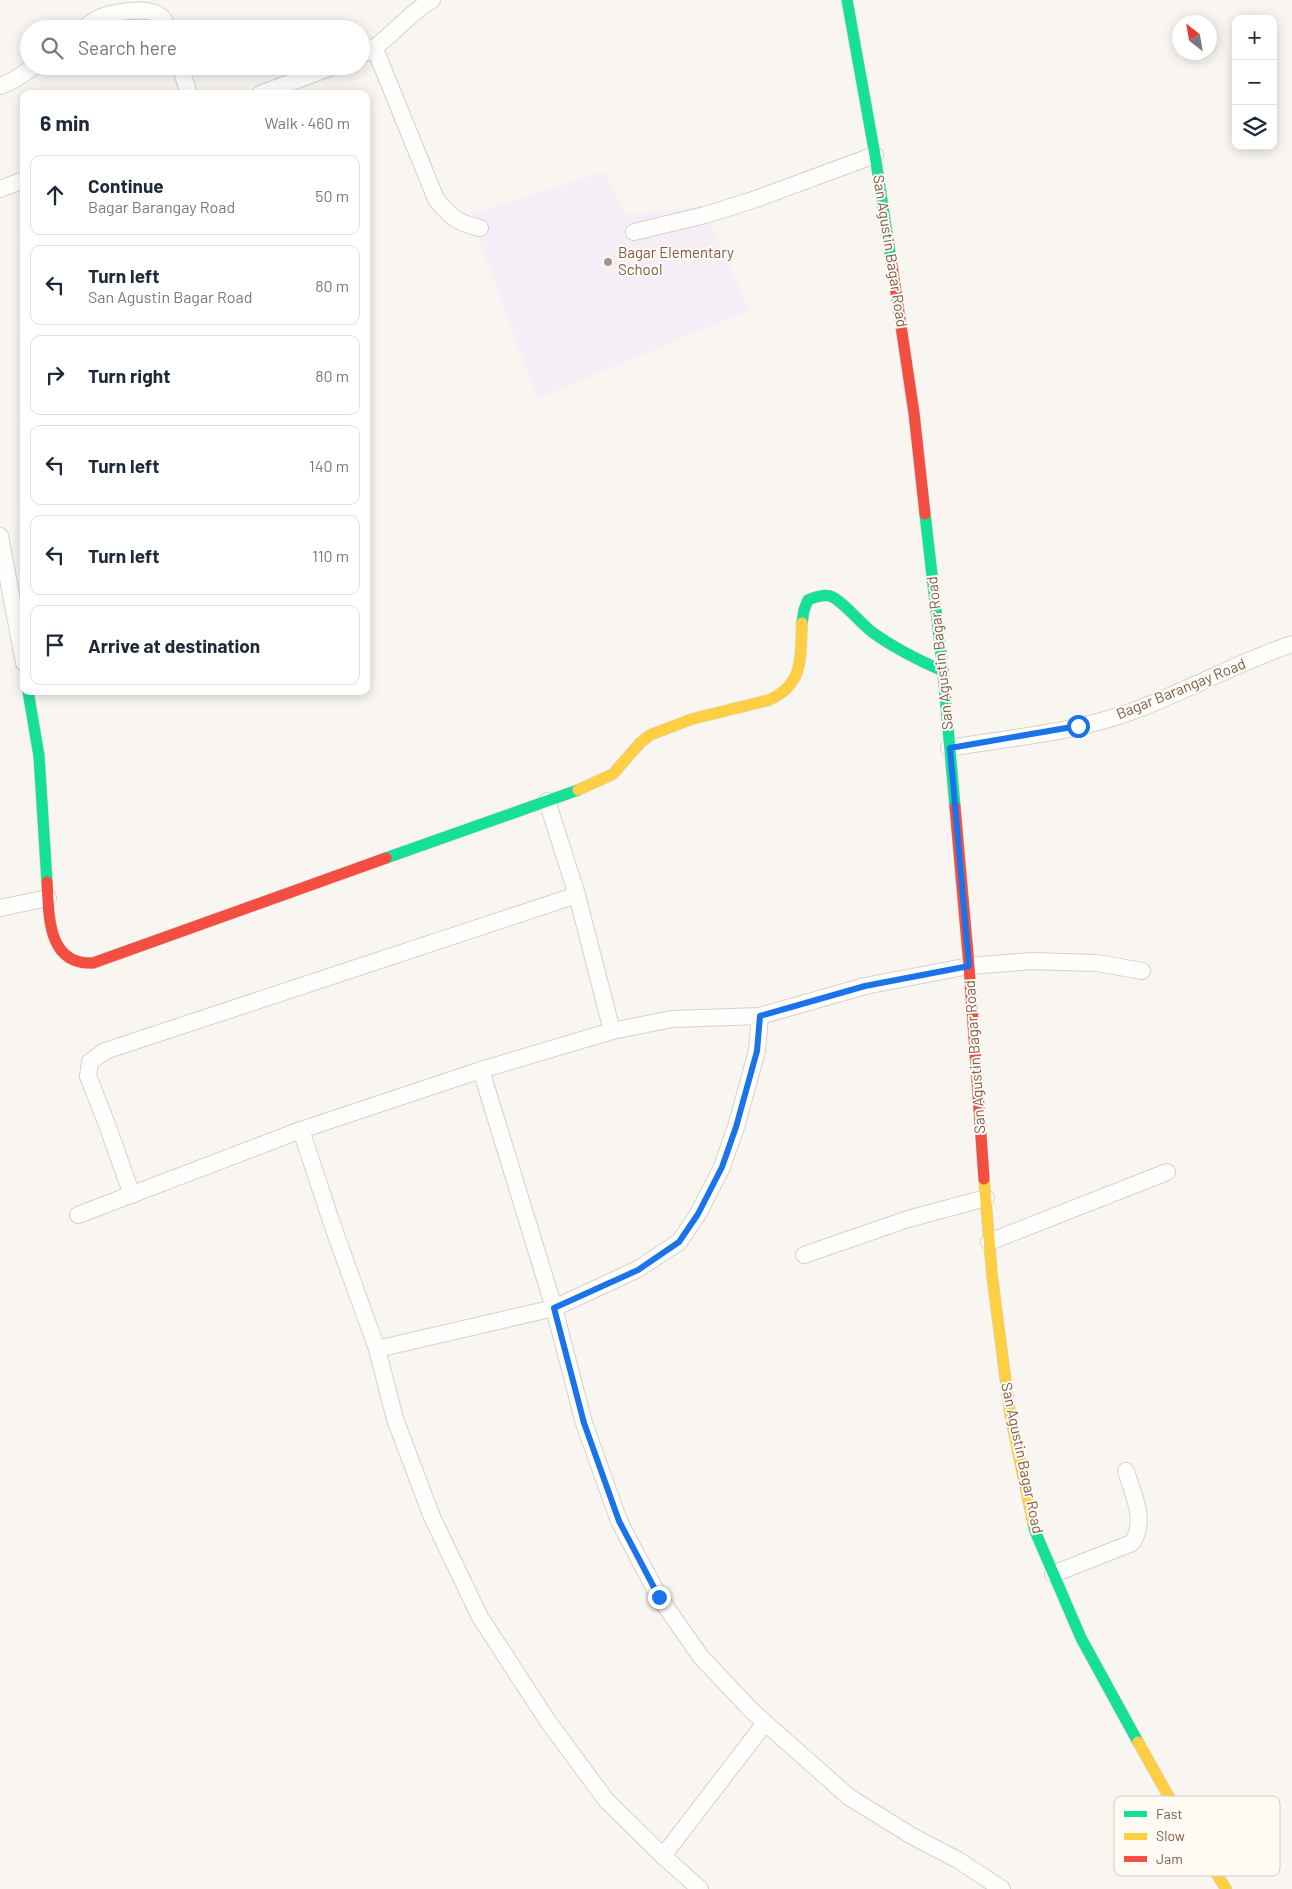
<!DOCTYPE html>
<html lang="en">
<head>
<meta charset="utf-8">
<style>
  :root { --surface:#fff; --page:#f6f6f7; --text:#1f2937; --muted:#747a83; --line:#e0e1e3 }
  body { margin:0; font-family:Barlow,sans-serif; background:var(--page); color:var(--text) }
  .controls { position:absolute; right:15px; top:15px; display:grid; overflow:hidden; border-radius:10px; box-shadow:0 2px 12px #0003 }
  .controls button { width:45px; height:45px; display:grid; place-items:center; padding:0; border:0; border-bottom:1px solid var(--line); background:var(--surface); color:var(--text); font:25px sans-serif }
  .compass { position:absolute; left:1172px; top:15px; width:45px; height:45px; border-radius:50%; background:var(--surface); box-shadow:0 2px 12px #0003; rotate:329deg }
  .stop { position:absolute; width:15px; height:15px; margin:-11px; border:4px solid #1a73e8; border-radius:50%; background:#fff }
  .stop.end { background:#1a73e8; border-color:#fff; box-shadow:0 1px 5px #0008 }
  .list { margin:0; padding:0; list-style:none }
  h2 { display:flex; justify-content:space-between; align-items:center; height:65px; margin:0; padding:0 20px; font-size:21px }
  h2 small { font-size:16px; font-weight:400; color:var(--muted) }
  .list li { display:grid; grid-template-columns:32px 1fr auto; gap:15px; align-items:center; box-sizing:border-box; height:80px; margin:0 10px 10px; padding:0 10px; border:1px solid var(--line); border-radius:10px }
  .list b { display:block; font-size:19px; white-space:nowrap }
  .list p { margin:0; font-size:16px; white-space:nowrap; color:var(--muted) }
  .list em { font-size:16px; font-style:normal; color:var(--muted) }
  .icon { flex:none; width:28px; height:28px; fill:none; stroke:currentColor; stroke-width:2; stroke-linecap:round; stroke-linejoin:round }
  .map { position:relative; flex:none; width:1292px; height:1889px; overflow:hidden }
  .search { position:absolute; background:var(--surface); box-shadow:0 2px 12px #0003; left:20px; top:20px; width:350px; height:55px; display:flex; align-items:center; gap:12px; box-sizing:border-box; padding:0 18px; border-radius:28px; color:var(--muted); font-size:19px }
  .panel { position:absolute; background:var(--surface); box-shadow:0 2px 12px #0003; left:20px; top:90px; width:350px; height:605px; border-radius:10px }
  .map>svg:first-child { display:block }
</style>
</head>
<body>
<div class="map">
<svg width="1292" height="1889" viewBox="0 0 1292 1889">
  <rect width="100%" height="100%" fill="#f9f5f0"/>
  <path fill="#f6eef6" d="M604,172L626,215L703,206L749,310L537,399L470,214Z"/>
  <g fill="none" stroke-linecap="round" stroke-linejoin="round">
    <g stroke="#d7d1cb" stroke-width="18">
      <g id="street">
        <path d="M83,29C88,25 93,21 99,18C111,12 145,7 157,14C163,17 166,23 169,29"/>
        <path d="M375,49L436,199C450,217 458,223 480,228"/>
        <path d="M361,55C389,42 405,15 432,0"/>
        <path d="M180,66L189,94"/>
        <path d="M0,86L12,81L35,66"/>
        <path d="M260,94L334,66"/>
        <path d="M0,189L24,180"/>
        <path d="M634,232L705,215L753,200L875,155"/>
        <path d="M0,536L24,663"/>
        <path d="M949,748C1009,738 1077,732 1133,711C1187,691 1238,662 1292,644"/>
        <path d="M547,801L577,895L612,1031"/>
        <path d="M0,908L48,898"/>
        <path d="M481,1070L554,1308L584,1423L619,1521L659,1597L701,1657L753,1712L849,1797L912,1836L958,1860L1002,1889"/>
        <path d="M301,1130L332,1224L377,1349L395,1419L432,1517L480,1617L547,1720L606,1800L663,1856L700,1889"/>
        <path d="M132,1195L106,1122L88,1076L90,1062L105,1051L577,895"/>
        <path d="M78,1215L301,1130L481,1070L612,1031L672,1019L760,1016L865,986L969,966L1032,961L1062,962L1097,963L1142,971"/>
        <path d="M989,1242L1167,1172"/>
        <path d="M804,1255L908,1219L986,1198"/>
        <path d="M377,1349L554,1308L638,1269L679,1242L698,1214L722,1167L736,1127L757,1051L760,1016"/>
        <path d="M1053,1574L1132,1543C1147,1521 1133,1494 1126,1471"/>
        <path d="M663,1856L765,1723"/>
      </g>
    </g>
    <g stroke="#d9d2cb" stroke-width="12">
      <g id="fast">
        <path d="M847,0L875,155L892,266"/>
        <path d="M925,514L943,671L955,807"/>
        <path d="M802,623L804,610L808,600C815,597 823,594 830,596C842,600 860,623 872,632C894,648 918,660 943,671"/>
        <path d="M28,691L39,756L47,882"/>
        <path d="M386,858L578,790"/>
        <path d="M1033,1523L1035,1531L1081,1638L1138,1742"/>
      </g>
    </g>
    <g stroke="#d9d2cb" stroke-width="12">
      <g id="slow">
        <path d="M578,790L613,774L640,743L650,735L692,719L769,700C805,684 800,657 802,623"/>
        <path d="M984,1179L992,1275L1010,1414L1033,1523"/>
        <path d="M1138,1742L1169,1797L1226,1889"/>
      </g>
    </g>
    <g stroke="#d9d2cb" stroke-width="12">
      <g id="jam">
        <path d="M892,266L914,413L925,514"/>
        <path d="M955,807L969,966L984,1179"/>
        <path d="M47,882C49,915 47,965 93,963L386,858"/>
      </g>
    </g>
    <use href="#street" stroke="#fefefd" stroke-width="16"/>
    <use href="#fast" stroke="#16e098" stroke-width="11"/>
    <use href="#slow" stroke="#ffcf43" stroke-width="11"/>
    <use href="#jam" stroke="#f24e42" stroke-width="11"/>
  </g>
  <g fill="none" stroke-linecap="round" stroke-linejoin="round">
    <path stroke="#1a73e8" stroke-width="6" d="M659,1597L619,1521L584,1423L554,1308L638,1270L679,1242L698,1214L722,1167L736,1127L757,1051L760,1016L865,986L969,966L950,748L1078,726"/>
  </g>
  <circle fill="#a69286" stroke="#fffaf3" stroke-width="2" cx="608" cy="262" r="5"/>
  <g text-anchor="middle" stroke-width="4" stroke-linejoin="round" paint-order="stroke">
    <g font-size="15" fill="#7a5c4d" stroke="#fffaf3">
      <text transform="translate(890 251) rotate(81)" y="5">San Agustin Bagar Road</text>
      <text transform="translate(940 653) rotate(-96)" y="5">San Agustin Bagar Road</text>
      <text transform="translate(1181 689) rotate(-22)" y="5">Bagar Barangay Road</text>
      <text transform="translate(975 1057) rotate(-94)" y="5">San Agustin Bagar Road</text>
      <text transform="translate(1022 1458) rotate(78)" y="5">San Agustin Bagar Road</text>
    </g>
    <g font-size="15" fill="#7a5c4d" stroke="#fffaf3" text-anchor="start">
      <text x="618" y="258">Bagar Elementary<tspan x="618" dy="17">School</tspan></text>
    </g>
  </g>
  <rect x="1114" y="1796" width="166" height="80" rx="8" fill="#fffaf3" stroke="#d7cbc1" stroke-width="1"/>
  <rect x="1124" y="1811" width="23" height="6" fill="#16e098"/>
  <rect x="1124" y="1833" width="23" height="7" fill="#ffcf43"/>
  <rect x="1124" y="1856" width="23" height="6" fill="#f24e42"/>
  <g font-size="14" fill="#7a5c4d">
    <text x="1156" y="1819">Fast</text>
    <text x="1156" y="1841">Slow</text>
    <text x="1156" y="1864">Jam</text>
  </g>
</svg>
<div class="controls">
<button>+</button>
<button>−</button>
<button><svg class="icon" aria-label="layers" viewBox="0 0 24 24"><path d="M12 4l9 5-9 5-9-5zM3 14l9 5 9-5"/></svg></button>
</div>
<svg class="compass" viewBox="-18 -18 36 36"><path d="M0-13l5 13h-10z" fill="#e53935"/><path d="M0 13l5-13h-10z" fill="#747a83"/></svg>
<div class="stop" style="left:1078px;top:726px"></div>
<div class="stop end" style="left:659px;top:1597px"></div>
<div class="search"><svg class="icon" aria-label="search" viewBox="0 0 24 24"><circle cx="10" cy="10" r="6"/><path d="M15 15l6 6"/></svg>Search here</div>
<section class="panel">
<h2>6 min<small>Walk · 460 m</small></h2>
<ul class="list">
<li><svg class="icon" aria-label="ahead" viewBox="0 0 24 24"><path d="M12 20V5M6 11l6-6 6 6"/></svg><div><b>Continue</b><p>Bagar Barangay Road</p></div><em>50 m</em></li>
<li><svg class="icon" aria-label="left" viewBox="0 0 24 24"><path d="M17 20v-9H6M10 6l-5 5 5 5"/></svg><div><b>Turn left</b><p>San Agustin Bagar Road</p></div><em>80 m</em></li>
<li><svg class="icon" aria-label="right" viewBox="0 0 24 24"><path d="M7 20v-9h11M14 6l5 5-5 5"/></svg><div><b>Turn right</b></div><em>80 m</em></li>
<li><svg class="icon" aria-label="left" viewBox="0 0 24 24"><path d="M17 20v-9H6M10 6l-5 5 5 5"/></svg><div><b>Turn left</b></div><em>140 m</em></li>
<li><svg class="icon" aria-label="left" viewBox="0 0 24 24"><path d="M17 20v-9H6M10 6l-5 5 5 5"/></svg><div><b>Turn left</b></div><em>110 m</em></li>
<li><svg class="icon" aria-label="arrive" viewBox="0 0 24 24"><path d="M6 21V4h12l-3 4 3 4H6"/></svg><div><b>Arrive at destination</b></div></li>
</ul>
</section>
</div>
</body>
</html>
